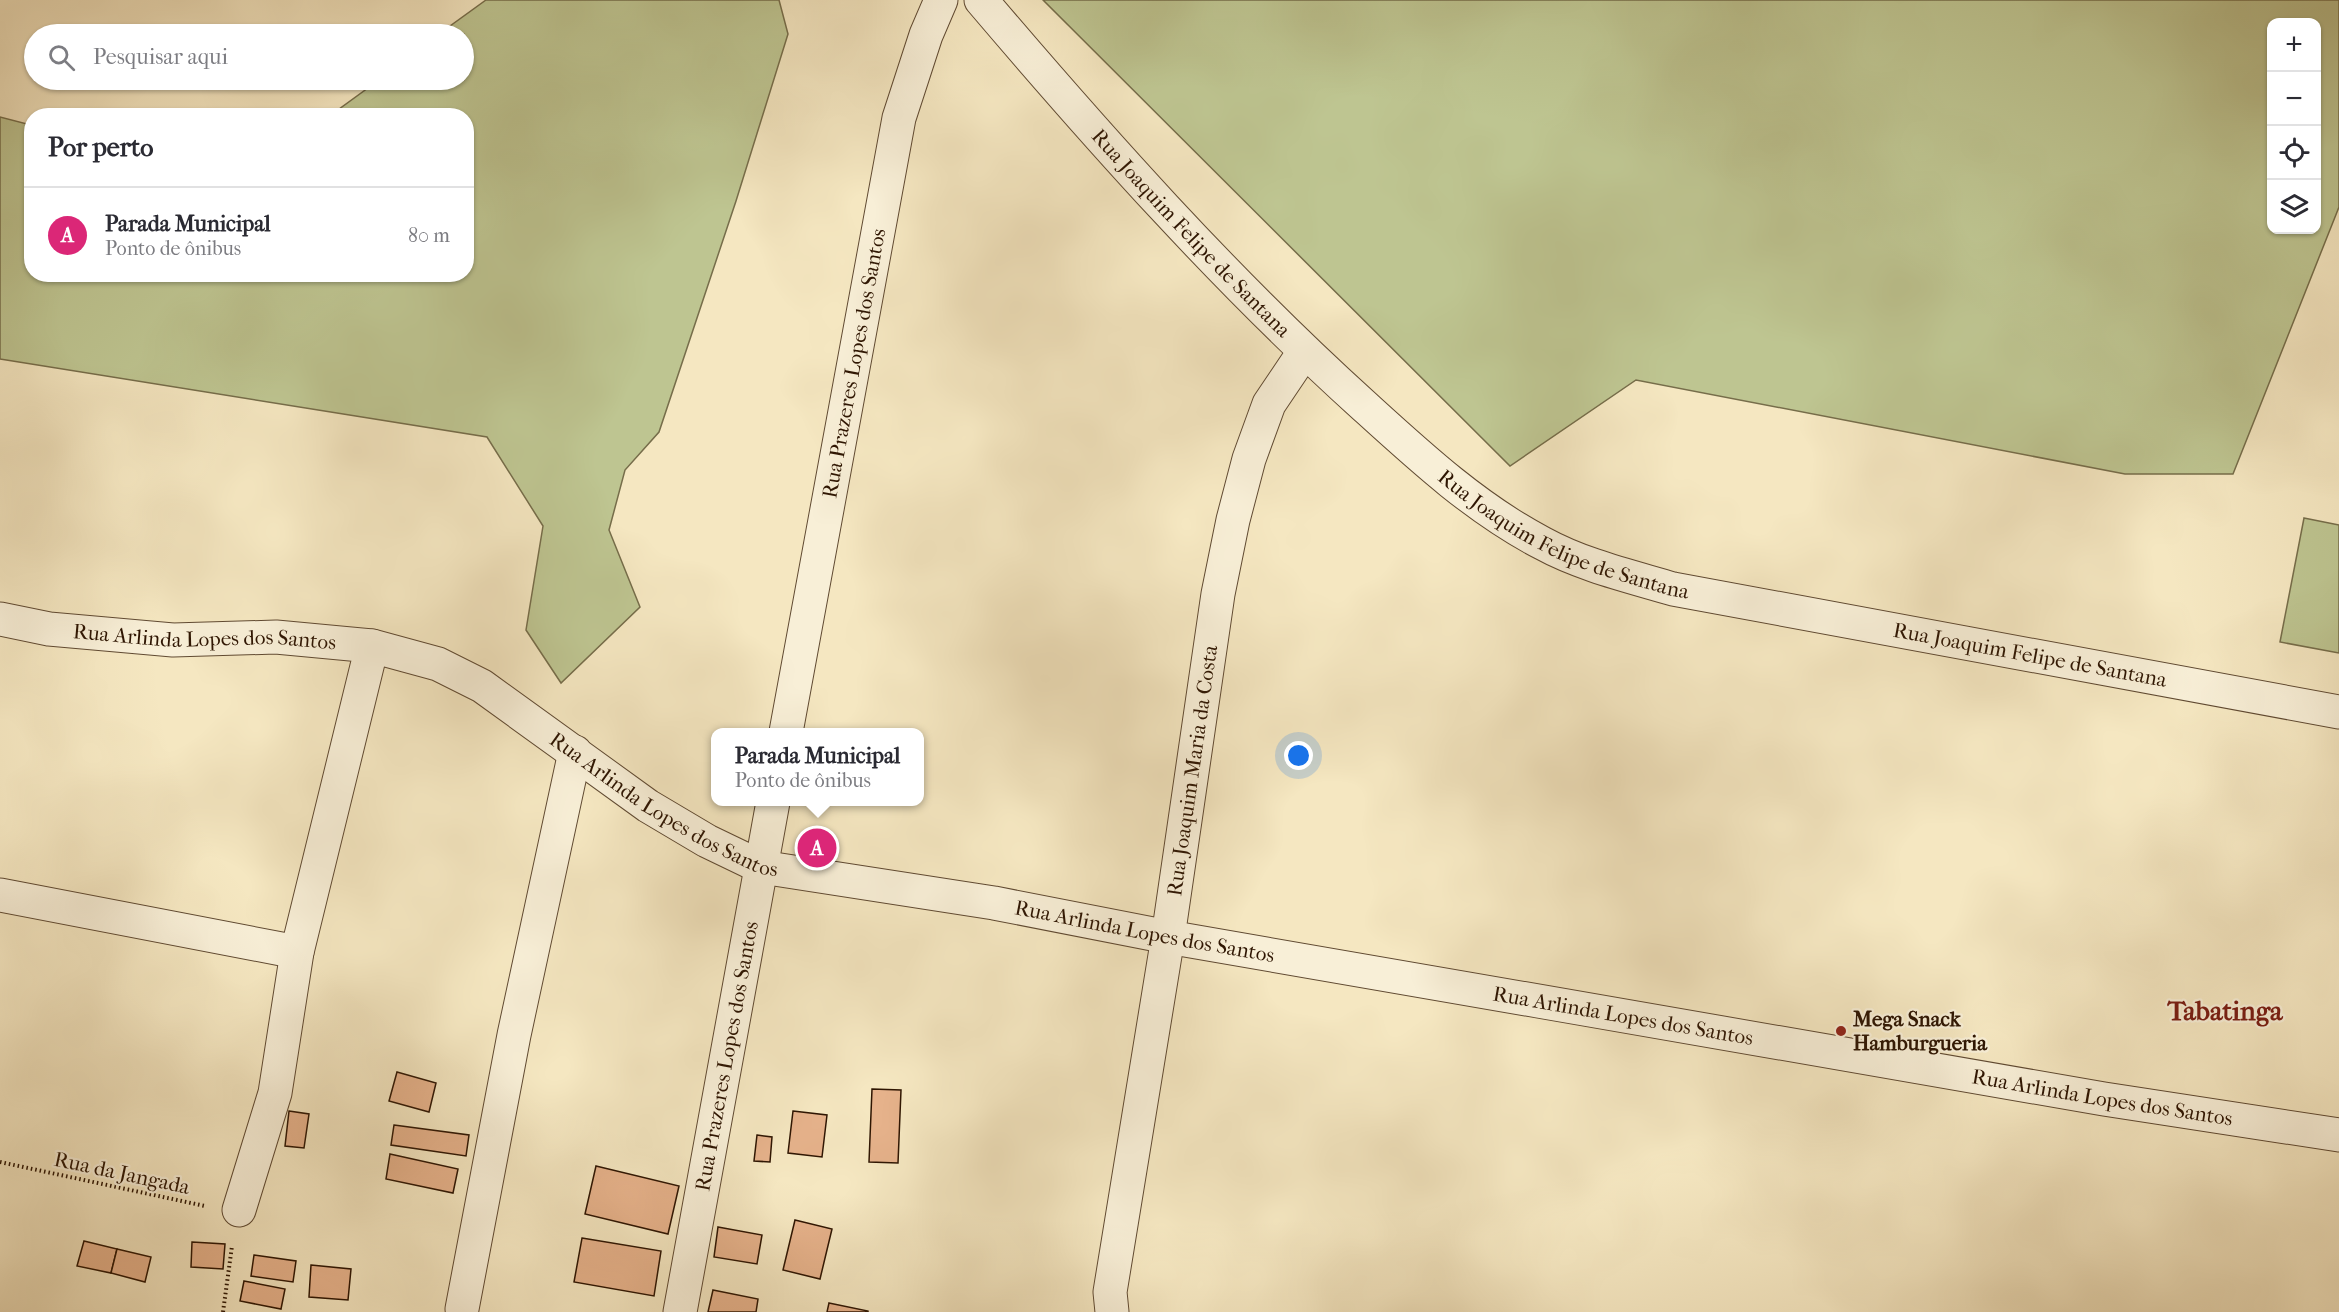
<!DOCTYPE html>
<html lang="pt">
<head>
<meta charset="utf-8">
<style>
  :root { --surface:#fff; --page:#f7f7f7; --text:#2b2b33; --muted:#7c7c81; --line:#e1e1e2; --accent:#db2777 }
  body { margin:0; font-family:"IM FELL French Canon",serif; background:var(--page); color:var(--text) }
  .controls { position:absolute; right:18px; top:18px; display:grid; overflow:hidden; border-radius:12px; box-shadow:0 2px 4px #0004 }
  .controls button { width:54px; height:54px; display:grid; place-items:center; padding:0; border:0; border-bottom:2px solid var(--line); background:var(--surface); color:var(--text); font:30px sans-serif }
  .you { position:absolute; left:1299px; top:756px; width:21px; height:21px; margin:-15px; border:4px solid #fff; border-radius:50%; background:#1a73e8; box-shadow:0 0 0 9px #1a73e833 }
  .badge { display:grid; place-items:center; width:39px; height:39px; border-radius:50%; background:var(--accent); color:#fff; font-size:20px; font-weight:700 }
  .pin { position:absolute; translate:-50% -50%; border:3px solid #fff; box-shadow:0 2px 6px #0006 }
  .popup { position:absolute; left:711px; top:728px; width:213px; height:78px; box-sizing:border-box; display:grid; place-content:center; border-radius:12px; background:var(--surface); filter:drop-shadow(0 2px 4px #0005); font-size:20px; white-space:nowrap; color:var(--muted) }
  .popup b { font-size:22px; color:var(--text) }
  .popup::after { content:''; position:absolute; left:50%; top:100%; margin-left:-12px; border:12px solid transparent; border-top-color:var(--surface) }
  .list { margin:0; padding:0; list-style:none }
  h2 { display:flex; justify-content:space-between; align-items:center; height:78px; margin:0; padding:0 24px; font-size:26px }
  h2 small { font-size:20px; font-weight:400; color:var(--muted) }
  .list li { display:grid; grid-template-columns:39px 1fr auto; gap:18px; align-items:center; box-sizing:border-box; height:96px; padding:0 24px; border-top:2px solid var(--line) }
  .list b { display:block; font-size:22px; white-space:nowrap }
  .list p { margin:0; font-size:20px; white-space:nowrap; color:var(--muted) }
  .list em { font-size:20px; font-style:normal; color:var(--muted) }
  .icon { flex:none; width:33px; height:33px; fill:none; stroke:currentColor; stroke-width:2; stroke-linecap:round; stroke-linejoin:round }
  .map { position:relative; flex:none; width:2339px; height:1312px; overflow:hidden }
  .search { position:absolute; background:var(--surface); box-shadow:0 2px 4px #0004; left:24px; top:24px; width:450px; height:66px; display:flex; align-items:center; gap:15px; box-sizing:border-box; padding:0 21px; border-radius:33px; color:var(--muted); font-size:22px }
  .panel { position:absolute; background:var(--surface); box-shadow:0 2px 4px #0004; left:24px; top:108px; width:450px; height:174px; border-radius:24px }
  .map>svg:first-child { display:block }
</style>
</head>
<body>
<div class="map">
<svg width="2339" height="1312" viewBox="0 0 2339 1312">
  <rect width="100%" height="100%" fill="#f5e7c1"/>
  <filter id="stains"><feTurbulence type="fractalNoise" baseFrequency=".00333" numOctaves="4"/><feColorMatrix values="0 0 0 0 .2 0 0 0 0 .09 0 0 0 0 .02 0 0 0 .5 -.17"/></filter>
  <radialGradient id="worn" r=".72"><stop offset=".6" stop-color="#630" stop-opacity="0"/><stop offset="1" stop-color="#630" stop-opacity=".3"/></radialGradient>
  <g fill="#bec591" stroke="#766d4a" stroke-width="1.5" fill-rule="evenodd">
    <path d="M486,0H779L788,34L736,201L659,432L625,470L609,530L640,607L561,683L526,630L543,526L487,437L0,359V117L31,125L32,274H466V116L307,115L339,109L379,80H464V34H439Z"/>
    <path d="M1043,0H2339V207L2233,474H2125L1636,380L1510,466ZM2272,22H2316V230H2272Z"/>
    <path d="M2304,518L2339,525V653L2280,642Z"/>
  </g>
  <g fill="#e6b28b" stroke="#2e1502" stroke-width="1.5">
    <path d="M397,1072L436,1083L429,1112L389,1101Z"/>
    <path d="M872,1089L901,1090L898,1163L869,1162Z"/>
    <path d="M289,1111L309,1114L304,1148L285,1146Z"/>
    <path d="M793,1111L827,1115L822,1157L788,1153Z"/>
    <path d="M394,1125L469,1135L466,1156L391,1145Z"/>
    <path d="M757,1135L772,1137L770,1162L754,1161Z"/>
    <path d="M390,1154L458,1169L453,1193L386,1179Z"/>
    <path d="M596,1166L679,1186L668,1234L585,1214Z"/>
    <path d="M795,1220L832,1229L820,1279L783,1270Z"/>
    <path d="M718,1227L762,1235L757,1264L714,1257Z"/>
    <path d="M582,1238L661,1251L654,1296L574,1282Z"/>
    <path d="M84,1241L117,1249L111,1273L77,1266Z"/>
    <path d="M192,1242L225,1244L223,1269L191,1267Z"/>
    <path d="M117,1249L151,1257L145,1282L111,1273Z"/>
    <path d="M254,1255L296,1261L293,1282L251,1276Z"/>
    <path d="M311,1265L351,1269L348,1300L309,1297Z"/>
    <path d="M244,1281L285,1289L281,1309L240,1301Z"/>
    <path d="M713,1290L758,1299L756,1312H708Z"/>
    <path d="M829,1303L868,1311V1312H827Z"/>
  </g>
  <g fill="none" stroke-linecap="round" stroke-linejoin="round">
    <g stroke="#604a32" stroke-width="35">
      <g id="minor">
        <path id="s1" d="M981,0C1101,141 1225,280 1362,404C1418,455 1475,508 1542,543C1582,565 1629,576 1673,589L2339,712"/>
        <path id="s2" d="M0,619L49,629L173,640L276,637L372,646L438,664L482,686L648,806L707,841L761,867L994,903L1168,937L2104,1099L2339,1135"/>
        <path id="s3" d="M786,732L899,118L926,35L941,0"/>
        <path d="M0,895L297,952"/>
        <path d="M239,1210L275,1093L297,952L372,646"/>
        <path d="M462,1309L514,1035L575,752"/>
        <path id="s4" d="M680,1312L773,802"/>
        <path id="s5" d="M1112,1312L1110,1292L1168,937L1218,594L1233,520L1249,459L1269,404L1304,352"/>
      </g>
    </g>
    <g stroke="#2e1502" stroke-width="4" stroke-dasharray="1.5 3" stroke-linecap="butt">
      <path d="M0,1162L205,1206"/>
      <path d="M223,1312L232,1246"/>
    </g>
    <use href="#minor" stroke="#f8efd7" stroke-width="33"/>
  </g>
  <circle fill="#8f2418" stroke="#f8efd7" stroke-width="2" cx="1841" cy="1031" r="6"/>
  <g text-anchor="middle" stroke-width="4.5" stroke-linejoin="round" paint-order="stroke">
    <g font-size="21" fill="#2e1502" stroke="#f8efd7">
      <text dy="7" stroke="none"><textPath href="#s1" startOffset="314">Rua Joaquim Felipe de Santana</textPath></text>
      <text dy="7" stroke="none"><textPath href="#s3" startOffset="375">Rua Prazeres Lopes dos Santos</textPath></text>
      <text dy="7" stroke="none"><textPath href="#s1" startOffset="800">Rua Joaquim Felipe de Santana</textPath></text>
      <text dy="7" stroke="none"><textPath href="#s2" startOffset="206">Rua Arlinda Lopes dos Santos</textPath></text>
      <text dy="7" stroke="none"><textPath href="#s1" startOffset="1286">Rua Joaquim Felipe de Santana</textPath></text>
      <text dy="7" stroke="none"><textPath href="#s5" startOffset="548">Rua Joaquim Maria da Costa</textPath></text>
      <text dy="7" stroke="none"><textPath href="#s2" startOffset="710">Rua Arlinda Lopes dos Santos</textPath></text>
      <text dy="7" stroke="none"><textPath href="#s2" startOffset="1214">Rua Arlinda Lopes dos Santos</textPath></text>
      <text dy="7" stroke="none"><textPath href="#s2" startOffset="1700">Rua Arlinda Lopes dos Santos</textPath></text>
      <text dy="7" stroke="none"><textPath href="#s4" startOffset="260">Rua Prazeres Lopes dos Santos</textPath></text>
      <text dy="7" stroke="none"><textPath href="#s2" startOffset="2186">Rua Arlinda Lopes dos Santos</textPath></text>
      <text transform="translate(122 1173) rotate(12)" y="7">Rua da Jangada</text>
    </g>
    <g font-size="21" font-weight="bold" fill="#2e1502" stroke="#f8efd7" text-anchor="start">
      <text x="1853" y="1026">Mega Snack<tspan x="1853" dy="24">Hamburgueria</tspan></text>
    </g>
    <g font-size="27" font-weight="bold" fill="#7a1f14" stroke="#f8efd7">
      <text x="2225" y="1020">Tabatinga</text>
    </g>
  </g>
  <rect width="100%" height="100%" filter="url(#stains)"/>
  <rect width="100%" height="100%" fill="url(#worn)"/>
</svg>
<div class="controls">
<button>+</button>
<button>−</button>
<button><svg class="icon" aria-label="locate" viewBox="0 0 24 24"><circle cx="12" cy="12" r="6"/><path d="M12 2v4M12 18v4M2 12h4M18 12h4"/></svg></button>
<button><svg class="icon" aria-label="layers" viewBox="0 0 24 24"><path d="M12 4l9 5-9 5-9-5zM3 14l9 5 9-5"/></svg></button>
</div>
<div class="you"></div>
<div class="pin badge" style="left:817px;top:848px">A</div>
<div class="popup"><b>Parada Municipal</b>Ponto de ônibus</div>
<div class="search"><svg class="icon" aria-label="search" viewBox="0 0 24 24"><circle cx="10" cy="10" r="6"/><path d="M15 15l6 6"/></svg>Pesquisar aqui</div>
<section class="panel">
<h2>Por perto<small></small></h2>
<ul class="list">
<li><span class="badge">A</span><div><b>Parada Municipal</b><p>Ponto de ônibus</p></div><em>80 m</em></li>
</ul>
</section>
</div>
</body>
</html>
